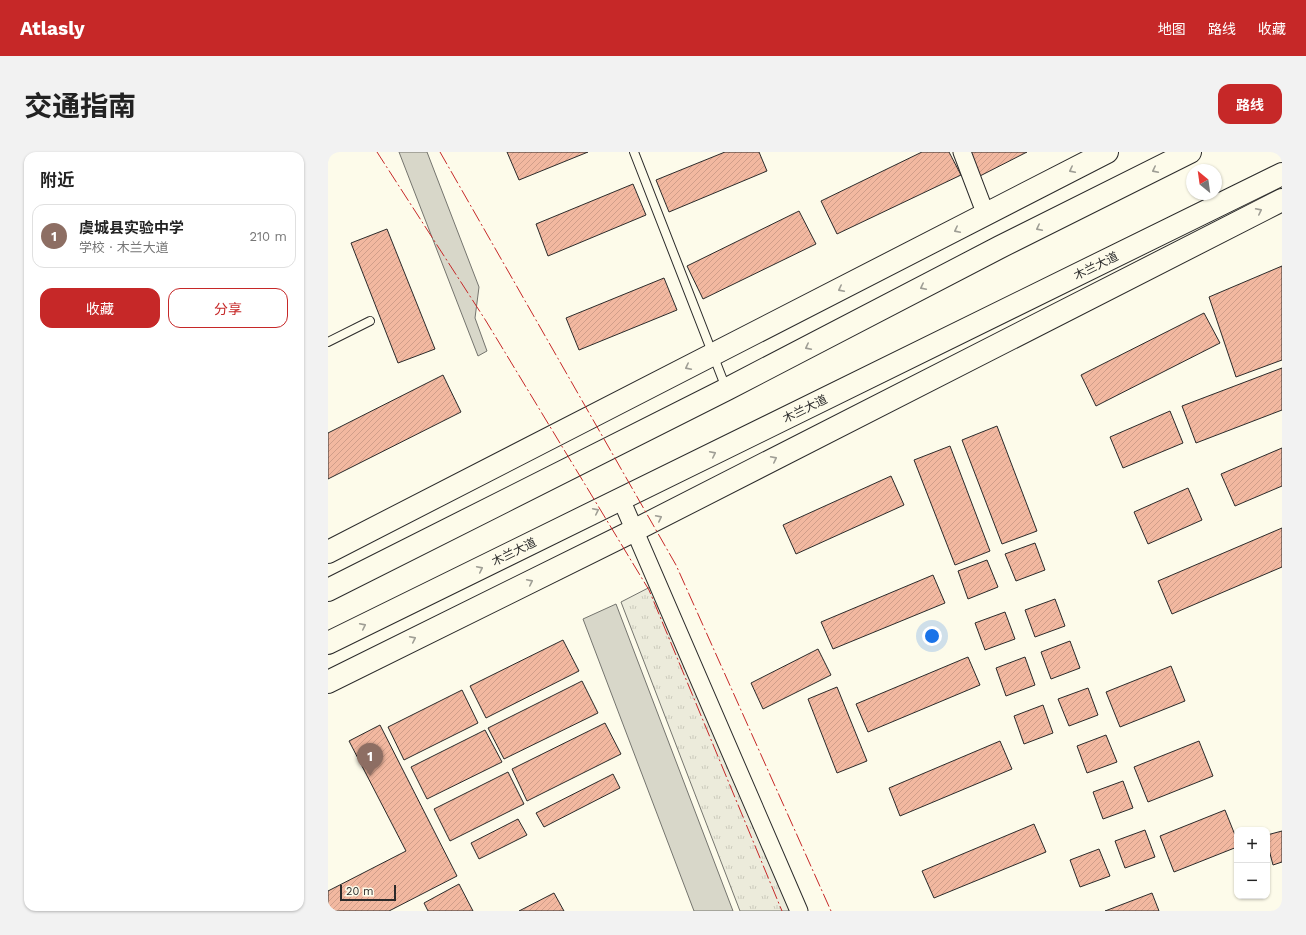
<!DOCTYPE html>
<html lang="zh">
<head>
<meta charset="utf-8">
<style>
  :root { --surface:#fff; --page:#f2f2f2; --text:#222; --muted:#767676; --line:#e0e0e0; --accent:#c62828 }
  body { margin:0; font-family:"Work Sans","Noto Sans SC",sans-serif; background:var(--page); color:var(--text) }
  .controls { position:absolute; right:12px; bottom:12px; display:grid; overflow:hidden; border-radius:8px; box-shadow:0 1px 3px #0004 }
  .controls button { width:36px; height:36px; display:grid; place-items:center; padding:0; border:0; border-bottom:1px solid var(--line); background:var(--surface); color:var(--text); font:20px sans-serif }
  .compass { position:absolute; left:858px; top:12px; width:36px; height:36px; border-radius:50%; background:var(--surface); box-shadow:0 1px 3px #0004; rotate:331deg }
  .scale { position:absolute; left:12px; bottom:10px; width:56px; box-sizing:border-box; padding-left:4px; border:2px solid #2b2b2b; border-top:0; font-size:11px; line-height:14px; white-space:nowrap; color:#2b2b2b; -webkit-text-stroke:3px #fdfbea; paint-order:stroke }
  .you { position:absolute; left:604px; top:484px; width:14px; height:14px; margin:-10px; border:3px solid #fff; border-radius:50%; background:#1a73e8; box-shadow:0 0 0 6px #1a73e833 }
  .badge { display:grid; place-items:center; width:26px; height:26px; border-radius:50%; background:var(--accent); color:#fff; font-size:13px; font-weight:700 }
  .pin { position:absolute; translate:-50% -33px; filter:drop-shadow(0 1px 2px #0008) }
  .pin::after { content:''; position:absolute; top:21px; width:14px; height:12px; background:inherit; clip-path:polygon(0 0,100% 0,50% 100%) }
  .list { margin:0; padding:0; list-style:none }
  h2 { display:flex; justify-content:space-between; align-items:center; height:52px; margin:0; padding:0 16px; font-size:17px }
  h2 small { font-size:13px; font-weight:400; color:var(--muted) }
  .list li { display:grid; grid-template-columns:26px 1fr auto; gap:12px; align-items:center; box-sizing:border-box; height:64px; margin:0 8px 8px; padding:0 8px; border:1px solid var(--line); border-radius:12px }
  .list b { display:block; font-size:15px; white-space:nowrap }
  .list p { margin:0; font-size:13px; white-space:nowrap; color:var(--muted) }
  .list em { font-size:13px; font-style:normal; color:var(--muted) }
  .actions { display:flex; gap:8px; padding:12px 16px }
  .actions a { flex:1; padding:9px 0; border:1px solid var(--accent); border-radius:12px; text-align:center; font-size:14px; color:var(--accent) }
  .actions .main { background:var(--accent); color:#fff }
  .map { position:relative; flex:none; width:954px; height:759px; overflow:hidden; border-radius:12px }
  header { display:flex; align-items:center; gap:24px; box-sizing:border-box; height:56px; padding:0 20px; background:var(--accent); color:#fff }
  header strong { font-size:19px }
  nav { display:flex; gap:22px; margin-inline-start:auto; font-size:14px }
  .intro { display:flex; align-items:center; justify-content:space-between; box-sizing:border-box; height:96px; padding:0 24px }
  h1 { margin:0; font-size:28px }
  .button { padding:10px 18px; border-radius:12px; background:var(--accent); color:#fff; font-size:14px; font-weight:700 }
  main { display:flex; gap:24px; padding:0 24px }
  aside { flex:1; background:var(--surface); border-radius:12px; box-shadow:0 1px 3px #0004 }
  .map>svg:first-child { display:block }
</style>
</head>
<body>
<header>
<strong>Atlasly</strong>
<nav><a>地图</a><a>路线</a><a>收藏</a></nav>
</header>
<div class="intro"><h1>交通指南</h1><a class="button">路线</a></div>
<main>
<aside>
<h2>附近<small></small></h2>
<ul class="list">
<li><span class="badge" style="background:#8d6e63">1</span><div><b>虞城县实验中学</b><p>学校 · 木兰大道</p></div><em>210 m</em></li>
</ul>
<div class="actions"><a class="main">收藏</a><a>分享</a></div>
</aside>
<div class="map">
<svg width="954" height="759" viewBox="0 0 954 759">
  <defs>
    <pattern id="grass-tufts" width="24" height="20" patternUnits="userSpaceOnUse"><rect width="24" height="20" fill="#ecebdb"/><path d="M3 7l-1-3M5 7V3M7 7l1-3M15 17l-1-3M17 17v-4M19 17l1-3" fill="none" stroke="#cbcabc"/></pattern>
    <pattern id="building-hatch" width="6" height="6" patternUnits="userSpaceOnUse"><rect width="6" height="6" fill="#f2b8a0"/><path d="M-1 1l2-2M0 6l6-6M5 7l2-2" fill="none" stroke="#d09e8a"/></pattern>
  </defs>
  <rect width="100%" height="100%" fill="#fdfbea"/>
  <path fill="url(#grass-tufts)" stroke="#74746e" d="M326,433L464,759H412L293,450Z"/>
  <g fill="#d8d7c9" stroke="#74746e">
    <path d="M71,0H99L151,135L147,166L159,199L150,204Z"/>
    <path d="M288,452L405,759H366L255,467Z"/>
  </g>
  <g fill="url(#building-hatch)" stroke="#2b2b2b">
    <path d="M179,0H260L191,28Z"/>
    <path d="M397,0H431L439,19L341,60L328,28Z"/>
    <path d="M594,0H621L633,23L509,82L493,49Z"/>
    <path d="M638,0H699L648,26Z"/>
    <path d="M305,32L318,63L220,104L208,72Z"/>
    <path d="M471,59L488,92L375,147L359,114Z"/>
    <path d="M59,77L107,197L70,211L23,91Z"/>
    <path d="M954,114V208L908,225L881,145Z"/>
    <path d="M336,126L349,158L251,198L238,166Z"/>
    <path d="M876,161L892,191L768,254L753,223Z"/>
    <path d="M954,216V258L868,291L854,254Z"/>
    <path d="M115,223L133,260L0,327V281Z"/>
    <path d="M842,259L855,291L795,316L782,285Z"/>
    <path d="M669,274L709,379L674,392L634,288Z"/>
    <path d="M622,294L662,399L627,413L586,308Z"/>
    <path d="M954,296V334L907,354L893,322Z"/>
    <path d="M563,324L576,353L468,402L455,373Z"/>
    <path d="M860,336L874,368L820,392L806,360Z"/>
    <path d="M954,376V415L844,462L830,429Z"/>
    <path d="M707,391L717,418L688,429L677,402Z"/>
    <path d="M659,408L670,435L640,447L630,419Z"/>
    <path d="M605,423L617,451L505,497L493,470Z"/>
    <path d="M727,447L737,474L707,485L697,458Z"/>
    <path d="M677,460L687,487L657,498L647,471Z"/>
    <path d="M235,488L251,519L158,566L142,534Z"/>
    <path d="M742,489L752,516L723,527L713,500Z"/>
    <path d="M490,497L503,523L435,557L423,531Z"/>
    <path d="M640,505L652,533L540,580L528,552Z"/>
    <path d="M697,505L707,533L678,544L668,516Z"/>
    <path d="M843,514L857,549L792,575L778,540Z"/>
    <path d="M254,529L270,561L176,607L160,576Z"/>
    <path d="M509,535L539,609L509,621L480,547Z"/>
    <path d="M760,536L770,563L741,574L730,547Z"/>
    <path d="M134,538L150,571L76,608L60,575Z"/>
    <path d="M715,553L725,581L696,592L686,564Z"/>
    <path d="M277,571L293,602L199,649L184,617Z"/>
    <path d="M52,573L129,724L61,759H0V739L78,699L21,589Z"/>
    <path d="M157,578L174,610L99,647L83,615Z"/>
    <path d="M778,583L789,610L759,621L749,594Z"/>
    <path d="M672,589L684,617L572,664L561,636Z"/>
    <path d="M871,589L885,624L820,650L806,615Z"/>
    <path d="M180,620L196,652L122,689L106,657Z"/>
    <path d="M285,622L292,636L216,675L208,661Z"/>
    <path d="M795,629L805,656L775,667L765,640Z"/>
    <path d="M897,658L909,688V695L846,720L832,684Z"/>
    <path d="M190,667L199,683L151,707L143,691Z"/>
    <path d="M706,672L718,700L606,746L594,719Z"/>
    <path d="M817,678L827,705L797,716L787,689Z"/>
    <path d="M954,679V710L945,713L939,690V683Z"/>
    <path d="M771,697L782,724L752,735L742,708Z"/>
    <path d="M131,732L145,759H100L96,751Z"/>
    <path d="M226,741L236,759H191Z"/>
    <path d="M824,741L831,759H777Z"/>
  </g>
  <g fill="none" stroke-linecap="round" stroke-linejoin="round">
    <g stroke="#2b2b2b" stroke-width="10">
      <g id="service">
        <path d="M306,0L398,236"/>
        <path d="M0,190L42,169"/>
      </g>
    </g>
    <g stroke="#2b2b2b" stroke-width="19">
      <g id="minor">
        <path d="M634,0L658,63"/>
        <path d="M293,347L471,759"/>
      </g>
    </g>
    <g stroke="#2b2b2b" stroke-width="24">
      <g id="primary">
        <path d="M0,400L779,0"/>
        <path d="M0,438L399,237L672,95L862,0"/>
        <path d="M0,491L954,22"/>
        <path d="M0,530L307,378L954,48"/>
      </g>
    </g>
    <use href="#service" stroke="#fdfbea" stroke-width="8"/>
    <use href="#minor" stroke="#fdfbea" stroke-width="17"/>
    <use href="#primary" stroke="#fdfbea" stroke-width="22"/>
    <g stroke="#c62828" stroke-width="1" stroke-dasharray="14 3 2 3" stroke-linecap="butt">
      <path d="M49,0L158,169L321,438L454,759"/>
      <path d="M112,0L348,413L503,759"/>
    </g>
  </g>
  <defs><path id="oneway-chevron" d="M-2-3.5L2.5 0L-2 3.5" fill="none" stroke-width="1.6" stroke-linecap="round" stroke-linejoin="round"/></defs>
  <g stroke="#9e9d94">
    <use href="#oneway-chevron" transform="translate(744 18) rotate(153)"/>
    <use href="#oneway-chevron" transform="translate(827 18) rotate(153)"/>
    <use href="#oneway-chevron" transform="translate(931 59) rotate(-27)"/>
    <use href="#oneway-chevron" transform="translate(711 76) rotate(153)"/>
    <use href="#oneway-chevron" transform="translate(629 78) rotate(153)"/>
    <use href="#oneway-chevron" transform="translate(595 135) rotate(153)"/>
    <use href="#oneway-chevron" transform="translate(513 137) rotate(153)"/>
    <use href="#oneway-chevron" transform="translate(480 195) rotate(153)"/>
    <use href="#oneway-chevron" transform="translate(360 215) rotate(153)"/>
    <use href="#oneway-chevron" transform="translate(385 302) rotate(-26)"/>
    <use href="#oneway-chevron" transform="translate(446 307) rotate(-27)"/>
    <use href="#oneway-chevron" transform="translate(268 359) rotate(-26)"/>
    <use href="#oneway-chevron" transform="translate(331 366) rotate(-27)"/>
    <use href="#oneway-chevron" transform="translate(152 417) rotate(-26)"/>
    <use href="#oneway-chevron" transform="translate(202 430) rotate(-26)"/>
    <use href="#oneway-chevron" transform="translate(35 474) rotate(-26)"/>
    <use href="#oneway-chevron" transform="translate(85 487) rotate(-26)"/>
  </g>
  <g text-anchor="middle" stroke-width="3" stroke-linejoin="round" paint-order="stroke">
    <g font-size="12" fill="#2b2b2b" stroke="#fdfbea">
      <text transform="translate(768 114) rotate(-26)" y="4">木兰大道</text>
      <text transform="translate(477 257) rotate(-26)" y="4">木兰大道</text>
      <text transform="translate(186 400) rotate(-26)" y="4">木兰大道</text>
    </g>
  </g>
</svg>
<div class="controls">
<button>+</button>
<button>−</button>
</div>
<svg class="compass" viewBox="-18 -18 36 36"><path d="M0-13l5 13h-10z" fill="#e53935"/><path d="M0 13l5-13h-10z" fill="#767676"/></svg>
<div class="scale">20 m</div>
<div class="you"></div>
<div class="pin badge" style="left:42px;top:624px;background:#8d6e63">1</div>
</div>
</main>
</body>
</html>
